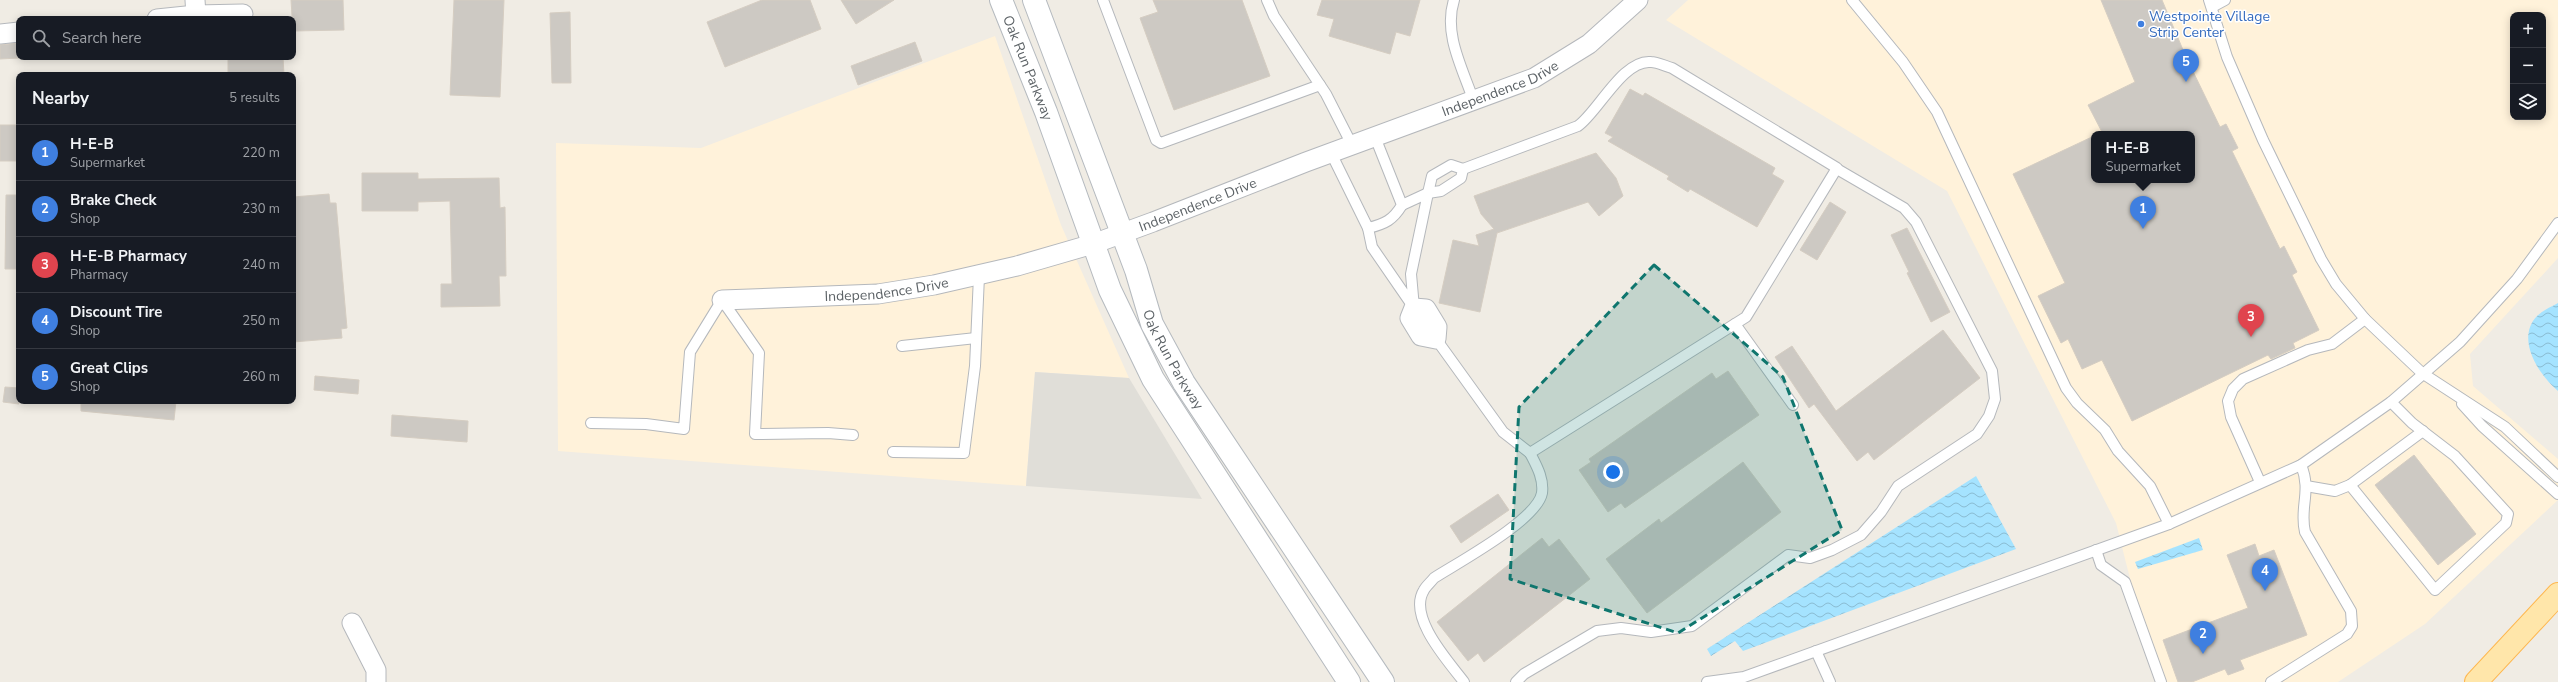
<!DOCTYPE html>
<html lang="en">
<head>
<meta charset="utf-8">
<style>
  :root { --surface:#171b24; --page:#242831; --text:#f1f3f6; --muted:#9ea1a6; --line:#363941; --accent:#7c3aed }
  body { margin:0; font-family:"Nunito Sans",sans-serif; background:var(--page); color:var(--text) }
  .controls { position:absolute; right:12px; top:12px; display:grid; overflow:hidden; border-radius:8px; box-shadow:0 2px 10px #0003 }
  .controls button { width:36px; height:36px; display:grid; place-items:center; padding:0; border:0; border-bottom:1px solid var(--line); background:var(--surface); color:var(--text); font:20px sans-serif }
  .you { position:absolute; left:1613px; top:472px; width:14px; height:14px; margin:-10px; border:3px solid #fff; border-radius:50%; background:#1a73e8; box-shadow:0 0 0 6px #1a73e833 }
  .badge { display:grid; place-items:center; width:26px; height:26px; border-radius:50%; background:var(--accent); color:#fff; font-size:13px; font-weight:700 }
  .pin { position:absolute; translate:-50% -33px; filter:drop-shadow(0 1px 2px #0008) }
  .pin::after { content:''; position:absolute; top:21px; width:14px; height:12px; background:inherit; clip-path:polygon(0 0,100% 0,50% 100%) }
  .popup { position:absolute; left:2091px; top:131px; width:104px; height:52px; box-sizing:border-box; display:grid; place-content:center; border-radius:8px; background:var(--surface); filter:drop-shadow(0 1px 3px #0005); font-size:13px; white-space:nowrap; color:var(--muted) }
  .popup b { font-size:15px; color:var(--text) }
  .popup::after { content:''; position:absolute; left:50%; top:100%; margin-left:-8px; border:8px solid transparent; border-top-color:var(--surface) }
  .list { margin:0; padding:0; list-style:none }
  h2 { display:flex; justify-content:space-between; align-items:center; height:52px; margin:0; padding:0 16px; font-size:17px }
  h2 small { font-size:13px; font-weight:400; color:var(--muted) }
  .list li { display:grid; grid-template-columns:26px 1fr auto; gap:12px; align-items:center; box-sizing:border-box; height:56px; padding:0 16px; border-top:1px solid var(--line) }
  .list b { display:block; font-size:15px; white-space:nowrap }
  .list p { margin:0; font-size:13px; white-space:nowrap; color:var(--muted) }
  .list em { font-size:13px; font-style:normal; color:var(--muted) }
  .icon { flex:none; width:22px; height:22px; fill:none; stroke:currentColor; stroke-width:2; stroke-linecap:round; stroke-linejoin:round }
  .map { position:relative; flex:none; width:2558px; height:682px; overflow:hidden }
  .search { position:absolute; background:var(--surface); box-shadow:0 2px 10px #0003; left:16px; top:16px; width:280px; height:44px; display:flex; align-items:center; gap:10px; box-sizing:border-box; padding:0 14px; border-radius:8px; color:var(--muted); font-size:15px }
  .panel { position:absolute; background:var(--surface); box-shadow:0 2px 10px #0003; left:16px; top:72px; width:280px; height:332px; border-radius:8px }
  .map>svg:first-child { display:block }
</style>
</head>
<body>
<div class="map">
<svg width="2558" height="682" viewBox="0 0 2558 682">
  <defs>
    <pattern id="water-waves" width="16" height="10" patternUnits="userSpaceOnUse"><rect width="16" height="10" fill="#a5e3ff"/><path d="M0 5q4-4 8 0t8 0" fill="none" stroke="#8abbd2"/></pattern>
  </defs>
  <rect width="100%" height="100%" fill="#f0ece4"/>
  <g fill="#fff2da" fill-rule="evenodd">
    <path d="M1688,0H2558V258L2470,354L2473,386L2558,459V500L2425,624L2338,682H2156L2116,523L1947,191L1666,20ZM2513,15H2543V117H2513ZM2094,134H2192V180H2094Z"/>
    <path d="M995,36L1061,225L1129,378L1035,372L1026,486L558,451L556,143L701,148Z"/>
  </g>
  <path fill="#e0ded8" d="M1035,372L1129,378L1202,499L1026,486Z"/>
  <g fill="url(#water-waves)">
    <path d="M2558,303V391C2539,375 2515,339 2537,316C2543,310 2551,307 2558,303Z"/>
    <path d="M1976,476L2016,549L1743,651L1735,641L1711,656L1707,649Z"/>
    <path d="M2199,538L2203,550L2138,569L2135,562Z"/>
  </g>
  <g fill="#cdc9c3" stroke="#d5cdc2">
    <path d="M291,0H343L344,30L293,31Z"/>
    <path d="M454,0H504L500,97L450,95Z"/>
    <path d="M762,0H810L821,29L725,67L707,22Z"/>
    <path d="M841,0H894L856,24Z"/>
    <path d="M1153,0H1242L1270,76L1174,110L1140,18L1158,12Z"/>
    <path d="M1322,0H1420L1410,36L1396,32L1390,54L1329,36L1334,19L1317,15Z"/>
    <path d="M2101,0H2162L2186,57L2220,127L2226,124L2238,148L2232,151L2280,249L2284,246L2297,272L2292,275L2319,330L2293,343L2295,348L2271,359L2268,355L2132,421L2102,360L2082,369L2068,339L2061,343L2038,296L2065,283L2013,174L2094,136V180H2192V134H2103L2088,105L2135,82Z"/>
    <path d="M570,12L571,83H552L550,13Z"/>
    <path d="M915,42L922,61L858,85L851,66Z"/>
    <path d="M19,43V58L0,59V45Z"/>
    <path d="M228,57H283L284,75H228Z"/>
    <path d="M1630,89L1643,96L1645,93L1775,168L1772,174L1784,181L1757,227L1690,189L1688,192L1667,179L1669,176L1608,141L1613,137L1605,133Z"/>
    <rect x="0" y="125" width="19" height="36"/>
    <path d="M1596,153L1616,178L1623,196L1599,216L1588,202L1497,233L1480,312L1439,303L1453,240L1479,246L1476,235L1494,229L1481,214L1474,196Z"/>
    <path d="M362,173H418V179L499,178L500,208L505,207L506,276H499L500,306L441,307V284H452L450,201L418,202V211H362Z"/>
    <path d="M329,194L330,203H336L347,328L341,329L342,338L293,342V197Z"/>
    <path d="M6,195H19V269H5Z"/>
    <path d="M1830,202L1846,212L1817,260L1800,250Z"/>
    <path d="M1907,228L1950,312L1931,322L1907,273L1909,272L1891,235Z"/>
    <path d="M1943,330L1980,378L1874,460L1868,452L1857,461L1814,404L1809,408L1775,357L1792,346L1836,411Z"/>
    <path d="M1728,371L1759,415L1625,508L1621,503L1608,512L1579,470L1591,462L1589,459L1712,373L1716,379Z"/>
    <path d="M315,376L359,380L358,394L314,390Z"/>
    <path d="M5,387L19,388V404L3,402Z"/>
    <path d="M81,401H176L174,420L81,411Z"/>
    <path d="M392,415L468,421L467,442L391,436Z"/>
    <path d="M2414,455L2476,534L2438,565L2375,485Z"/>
    <path d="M1743,462L1781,512L1647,613L1606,559L1659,519L1661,523Z"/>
    <path d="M1498,494L1509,510L1461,543L1450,526Z"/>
    <path d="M1542,538L1549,547L1559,539L1590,579L1484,662L1478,653L1468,661L1437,622Z"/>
    <path d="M2255,544L2259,556L2274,550L2307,635L2240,660L2244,669L2228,675L2225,669L2192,682H2178L2163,640L2248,608L2227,555Z"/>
  </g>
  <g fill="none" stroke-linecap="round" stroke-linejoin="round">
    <g stroke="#b5b8bc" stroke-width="12">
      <g id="lane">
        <path d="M1103,0L1156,140L1161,143L1320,85"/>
        <path d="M1267,0L1274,16L1326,94L1352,145"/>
        <path d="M1454,0C1443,34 1463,69 1474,102"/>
        <path d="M1852,0L1903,62L1937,112L2066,388L2077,403L2105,430L2118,451L2150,486L2169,524"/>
        <path d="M2209,0L2227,57L2263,140L2321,259L2336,284L2365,319L2422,373L2505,427L2558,477"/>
        <path d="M2212,7L2225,0"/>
        <path d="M1331,153L1368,228C1385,224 1393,220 1402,205L1375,137"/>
        <path d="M1451,165L1463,169L1461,178L1441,191L1428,193L1432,176Z"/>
        <path d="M1368,228L1372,247L1414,308L1411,274L1428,193L1402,205"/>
        <path d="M1735,324L1793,405"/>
        <path d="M1436,339L1503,432L1530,453L1746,317L1837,168L1672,68C1665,66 1657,62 1651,62C1623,59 1598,112 1578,126L1463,169"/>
        <path d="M902,346L976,338"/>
        <path d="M2462,404L2482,426L2558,494"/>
        <path d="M591,423L646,424L684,429L690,352L722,300L759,353L755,434L828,433L853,435"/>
        <path d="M893,452L964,453L975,366L979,276"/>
        <path d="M2260,482L2231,417L2228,401L2233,389L2243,379L2308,350L2332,344L2365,319"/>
        <path d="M2350,485L2423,431"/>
        <path d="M2306,486L2335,491L2350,485L2435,590L2506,523L2508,514L2455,456L2412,423L2391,402"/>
        <path d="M2096,550L2101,565L2125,582L2161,682"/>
        <path d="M1816,651L1830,682"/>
        <path d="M1464,682C1449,662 1407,617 1424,590C1426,586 1431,582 1434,578C1459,562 1537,520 1542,493C1544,478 1536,465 1530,453"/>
        <path d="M1516,682L1524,674L1597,631L1621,628L1651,632L1692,626L1788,555L1810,558L1832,550L1861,535L1881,512L1898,486L1977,434L1989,416L1995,399L1992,371L1916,222L1904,208L1837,169"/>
        <path d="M1707,682L1744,677L2169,524L2301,465L2391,402L2460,342L2517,279L2558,223"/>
        <path d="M2271,682L2347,634L2352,626L2351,611L2305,532C2299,508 2312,491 2301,465"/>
      </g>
    </g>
    <g stroke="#b5b8bc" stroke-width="21">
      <g id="street">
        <path d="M195,0L196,15L243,14"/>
        <path d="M157,19L196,15"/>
        <path d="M0,34L19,32"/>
        <path id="s1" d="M722,300L878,294L934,285L1017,266L1093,244L1153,222L1306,162L1534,78L1589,44L1638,0"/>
        <path d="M1414,308L1426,309L1437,327L1436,339L1421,336L1410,318Z"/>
        <path d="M352,623L376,670V682"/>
      </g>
    </g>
    <g stroke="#b5babf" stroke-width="24">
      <g id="secondary">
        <path id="s2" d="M1001,0L1046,112L1110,290L1153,379L1349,682"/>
        <path id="s3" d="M1034,0L1136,270L1152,324L1184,383L1383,682"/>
      </g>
    </g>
    <g stroke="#feb74f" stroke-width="24">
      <path id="primary" d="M2476,682L2558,594"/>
    </g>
    <use href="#lane" stroke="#fff" stroke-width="10"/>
    <use href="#street" stroke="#fff" stroke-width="19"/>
    <use href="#secondary" stroke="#fff" stroke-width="22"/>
    <use href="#primary" stroke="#ffe6aa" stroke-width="22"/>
  </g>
  <path fill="#0f766e" fill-opacity="0.2" stroke="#0f766e" stroke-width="3" stroke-dasharray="8 5" stroke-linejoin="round" d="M1654,265L1783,377L1842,530L1678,633L1510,579L1519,407Z"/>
  <circle fill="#3f7fe0" stroke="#fff" stroke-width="1.5" cx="2141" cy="24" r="4"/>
  <g text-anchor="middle" stroke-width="3" stroke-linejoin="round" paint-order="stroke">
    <g font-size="14" fill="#366cbe" stroke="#fff" text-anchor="start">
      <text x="2149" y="21">Westpointe Village<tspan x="2149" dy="16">Strip Center</tspan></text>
    </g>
    <g font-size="14" fill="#5c6266" stroke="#fff">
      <text dy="5" stroke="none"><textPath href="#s2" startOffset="73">Oak Run Parkway</textPath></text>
      <text dy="5" stroke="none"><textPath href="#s1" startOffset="813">Independence Drive</textPath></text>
      <text dy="5" stroke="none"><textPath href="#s1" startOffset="489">Independence Drive</textPath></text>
      <text dy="5" stroke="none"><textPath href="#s1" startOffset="165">Independence Drive</textPath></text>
      <text dy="5" stroke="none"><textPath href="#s3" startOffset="386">Oak Run Parkway</textPath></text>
    </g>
  </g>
</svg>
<div class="controls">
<button>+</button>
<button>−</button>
<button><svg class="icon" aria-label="layers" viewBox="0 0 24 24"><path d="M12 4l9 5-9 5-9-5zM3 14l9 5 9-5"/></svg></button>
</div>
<div class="you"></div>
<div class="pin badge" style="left:2143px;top:229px;background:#3f7fe0">1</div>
<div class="popup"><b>H-E-B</b>Supermarket</div>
<div class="pin badge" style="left:2203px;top:654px;background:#3f7fe0">2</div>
<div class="pin badge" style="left:2251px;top:337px;background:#e0444e">3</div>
<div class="pin badge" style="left:2265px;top:591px;background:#3f7fe0">4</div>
<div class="pin badge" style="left:2186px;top:82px;background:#3f7fe0">5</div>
<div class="search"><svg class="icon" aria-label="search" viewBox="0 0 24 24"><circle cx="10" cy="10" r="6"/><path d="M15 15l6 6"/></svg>Search here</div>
<section class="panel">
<h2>Nearby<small>5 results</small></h2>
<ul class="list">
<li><span class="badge" style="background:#3f7fe0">1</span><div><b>H-E-B</b><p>Supermarket</p></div><em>220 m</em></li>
<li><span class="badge" style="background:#3f7fe0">2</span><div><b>Brake Check</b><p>Shop</p></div><em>230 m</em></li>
<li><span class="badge" style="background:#e0444e">3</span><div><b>H-E-B Pharmacy</b><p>Pharmacy</p></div><em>240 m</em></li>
<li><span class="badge" style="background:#3f7fe0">4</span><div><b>Discount Tire</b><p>Shop</p></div><em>250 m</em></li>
<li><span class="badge" style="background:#3f7fe0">5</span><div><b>Great Clips</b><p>Shop</p></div><em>260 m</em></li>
</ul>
</section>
</div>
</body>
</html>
